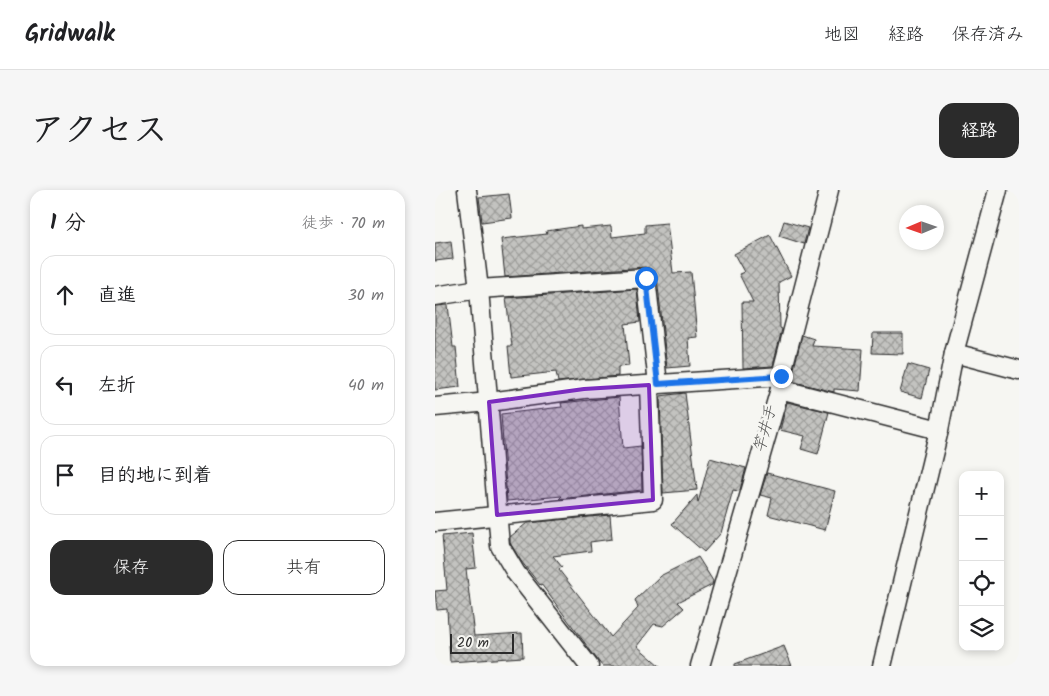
<!DOCTYPE html>
<html lang="ja">
<head>
<meta charset="utf-8">
<style>
  :root { --surface:#fff; --page:#f6f6f6; --text:#202124; --muted:#757577; --line:#e0e0e0; --accent:#2b2b2b }
  body { margin:0; font-family:Kalam,"Klee One",sans-serif; background:var(--page); color:var(--text) }
  .controls { position:absolute; right:15px; bottom:15px; display:grid; overflow:hidden; border-radius:10px; box-shadow:0 2px 8px #0003 }
  .controls button { width:45px; height:45px; display:grid; place-items:center; padding:0; border:0; border-bottom:1px solid var(--line); background:var(--surface); color:var(--text); font:25px sans-serif }
  .compass { position:absolute; left:464px; top:15px; width:45px; height:45px; border-radius:50%; background:var(--surface); box-shadow:0 2px 8px #0003; rotate:268deg }
  .scale { position:absolute; left:15px; bottom:12px; width:64px; box-sizing:border-box; padding-left:5px; border:2px solid #2b2b2b; border-top:0; font-size:14px; line-height:18px; white-space:nowrap; color:#2b2b2b; -webkit-text-stroke:4px #f6f6f2; paint-order:stroke }
  .stop { position:absolute; width:15px; height:15px; margin:-11px; border:4px solid #1a73e8; border-radius:50%; background:#fff }
  .stop.end { background:#1a73e8; border-color:#fff; box-shadow:0 1px 5px #0008 }
  .list { margin:0; padding:0; list-style:none }
  h2 { display:flex; justify-content:space-between; align-items:center; height:65px; margin:0; padding:0 20px; font-size:21px }
  h2 small { font-size:16px; font-weight:400; color:var(--muted) }
  .list li { display:grid; grid-template-columns:32px 1fr auto; gap:15px; align-items:center; box-sizing:border-box; height:80px; margin:0 10px 10px; padding:0 10px; border:1px solid var(--line); border-radius:15px }
  .list b { display:block; font-size:19px; white-space:nowrap }
  .list em { font-size:16px; font-style:normal; color:var(--muted) }
  .actions { display:flex; gap:10px; padding:15px 20px }
  .actions a { flex:1; padding:11px 0; border:1px solid var(--accent); border-radius:15px; text-align:center; font-size:18px; color:var(--accent) }
  .actions .main { background:var(--accent); color:#fff }
  .icon { flex:none; width:28px; height:28px; fill:none; stroke:currentColor; stroke-width:2; stroke-linecap:round; stroke-linejoin:round }
  .map { position:relative; flex:none; width:584px; height:476px; overflow:hidden; border-radius:15px }
  header { display:flex; align-items:center; gap:30px; box-sizing:border-box; height:70px; padding:0 25px; background:var(--surface); border-bottom:1px solid var(--line) }
  header strong { font-size:24px }
  nav { display:flex; gap:28px; margin-inline-start:auto; font-size:18px }
  .intro { display:flex; align-items:center; justify-content:space-between; box-sizing:border-box; height:120px; padding:0 30px }
  h1 { margin:0; font-size:35px }
  .button { padding:12px 22px; border-radius:15px; background:var(--accent); color:#fff; font-size:18px; font-weight:700 }
  main { display:flex; gap:30px; padding:0 30px }
  aside { flex:1; background:var(--surface); border-radius:15px; box-shadow:0 2px 8px #0003 }
  .map>svg:first-child { display:block }
</style>
</head>
<body>
<header>
<strong>Gridwalk</strong>
<nav><a>地図</a><a>経路</a><a>保存済み</a></nav>
</header>
<div class="intro"><h1>アクセス</h1><a class="button">経路</a></div>
<main>
<aside>
<h2>1 分<small>徒歩 · 70 m</small></h2>
<ul class="list">
<li><svg class="icon" aria-label="ahead" viewBox="0 0 24 24"><path d="M12 20V5M6 11l6-6 6 6"/></svg><div><b>直進</b></div><em>30 m</em></li>
<li><svg class="icon" aria-label="left" viewBox="0 0 24 24"><path d="M17 20v-9H6M10 6l-5 5 5 5"/></svg><div><b>左折</b></div><em>40 m</em></li>
<li><svg class="icon" aria-label="arrive" viewBox="0 0 24 24"><path d="M6 21V4h12l-3 4 3 4H6"/></svg><div><b>目的地に到着</b></div></li>
</ul>
<div class="actions"><a class="main">保存</a><a>共有</a></div>
</aside>
<div class="map">
<svg width="584" height="476" viewBox="0 0 584 476">
  <defs>
    <pattern id="building-cross-hatch" width="8" height="8" patternUnits="userSpaceOnUse" patternTransform="scale(1.25)"><rect width="8" height="8" fill="#c3c3c0"/><path d="M0 0l8 8M0 8l8-8" fill="none" stroke="#9f9f9c"/></pattern>
  </defs>
  <rect width="100%" height="100%" fill="#f6f6f2"/>
  <filter id="ink" filterUnits="userSpaceOnUse"><feTurbulence type="fractalNoise" baseFrequency=".02" numOctaves="2"/><feDisplacementMap in="SourceGraphic" scale="10" xChannelSelector="R" yChannelSelector="G"/><feConvolveMatrix kernelMatrix="1 2 1 2 8 2 1 2 1" color-interpolation-filters="sRGB"/></filter>
  <g filter="url(#ink)">
    <g fill="url(#building-cross-hatch)" stroke="#2b2b2b">
      <path d="M74,4L77,28L47,32L44,7Z"/>
      <path d="M349,31L373,38L369,54L344,46Z"/>
      <path d="M232,33L238,83L256,82L262,147L253,148L255,176L232,178L222,87L216,79L210,77L70,87L66,49L112,44L111,41L146,36V39L176,36L177,47L210,43V35Z"/>
      <path d="M335,45L356,86L344,92L345,138L347,139L338,176L308,178L307,112H318L304,84L309,82L299,64Z"/>
      <path d="M16,51L18,69L0,71V53Z"/>
      <path d="M202,99L205,132L190,134L194,176L183,177V186L123,192L121,182L76,187L73,156H77L71,108Z"/>
      <path d="M13,115L18,157H21L25,197L0,200V116Z"/>
      <path d="M438,143H468V164L437,163Z"/>
      <path d="M367,145L379,149L377,156L428,159L425,201L399,199V202L356,191Z"/>
      <path d="M473,174L494,180L487,208L465,202Z"/>
      <path d="M250,203L262,300L228,303L225,206Z"/>
      <path d="M184,207L188,258L206,256L207,300L124,309L127,306L72,311L66,224L127,217L126,213Z"/>
      <path d="M352,212L394,222L383,264L366,259L370,246L345,240Z"/>
      <path d="M275,268L311,278L305,300L303,301L298,300L286,343L269,362L237,334L262,305L263,313Z"/>
      <path d="M332,283L400,301L390,340L333,325L337,308L325,305Z"/>
      <path d="M175,325L177,349L155,352L156,361L118,366L127,377L124,380L176,447L203,418L200,410L225,386L263,367L278,391L277,395L243,412L249,418L228,436L219,434L202,456L225,476H167L106,394L105,395L86,371L75,353V347L92,333Z"/>
      <path d="M37,343L41,378L31,379L39,446L87,443L88,467L15,472L12,419L2,420L0,401L12,400L7,346Z"/>
      <path d="M349,456L357,476H300V474Z"/>
    </g>
    <g fill="none" stroke-linecap="round" stroke-linejoin="round">
      <g stroke="#2b2b2b" stroke-width="21">
        <g id="minor">
          <path d="M32,0L44,99L65,356L81,383L154,476"/>
          <path d="M0,106L44,99L211,88L223,194"/>
          <path d="M519,163L584,180"/>
          <path d="M345,199L504,240L519,163L563,0"/>
          <path d="M0,217L54,212L149,199L346,186"/>
          <path d="M0,332L218,310L214,195"/>
          <path d="M265,476L345,199L346,186L394,0"/>
          <path d="M447,476L504,240"/>
        </g>
      </g>
      <use href="#minor" stroke="#f6f6f2" stroke-width="18"/>
    </g>
  </g>
  <g fill="none" stroke-linecap="round" stroke-linejoin="round" filter="url(#ink)">
    <path stroke="#1a73e8" stroke-width="6" d="M211,88L223,194L346,186"/>
  </g>
  <path fill="#7b2cbf" fill-opacity="0.2" stroke="#7b2cbf" stroke-width="4" stroke-linejoin="round" d="M214,195L218,310L62,325L54,212L149,199Z"/>
  <g text-anchor="middle" stroke-width="5" stroke-linejoin="round" paint-order="stroke">
    <g font-size="16" font-style="italic" fill="#525251" stroke="#f6f6f2">
      <text transform="translate(329 239) rotate(-75)" y="6">竿井手</text>
    </g>
  </g>
</svg>
<div class="controls">
<button>+</button>
<button>−</button>
<button><svg class="icon" aria-label="locate" viewBox="0 0 24 24"><circle cx="12" cy="12" r="6"/><path d="M12 2v4M12 18v4M2 12h4M18 12h4"/></svg></button>
<button><svg class="icon" aria-label="layers" viewBox="0 0 24 24"><path d="M12 4l9 5-9 5-9-5zM3 14l9 5 9-5"/></svg></button>
</div>
<svg class="compass" viewBox="-18 -18 36 36"><path d="M0-13l5 13h-10z" fill="#e53935"/><path d="M0 13l5-13h-10z" fill="#757577"/></svg>
<div class="scale">20 m</div>
<div class="stop" style="left:211px;top:88px"></div>
<div class="stop end" style="left:346px;top:186px"></div>
</div>
</main>
</body>
</html>
